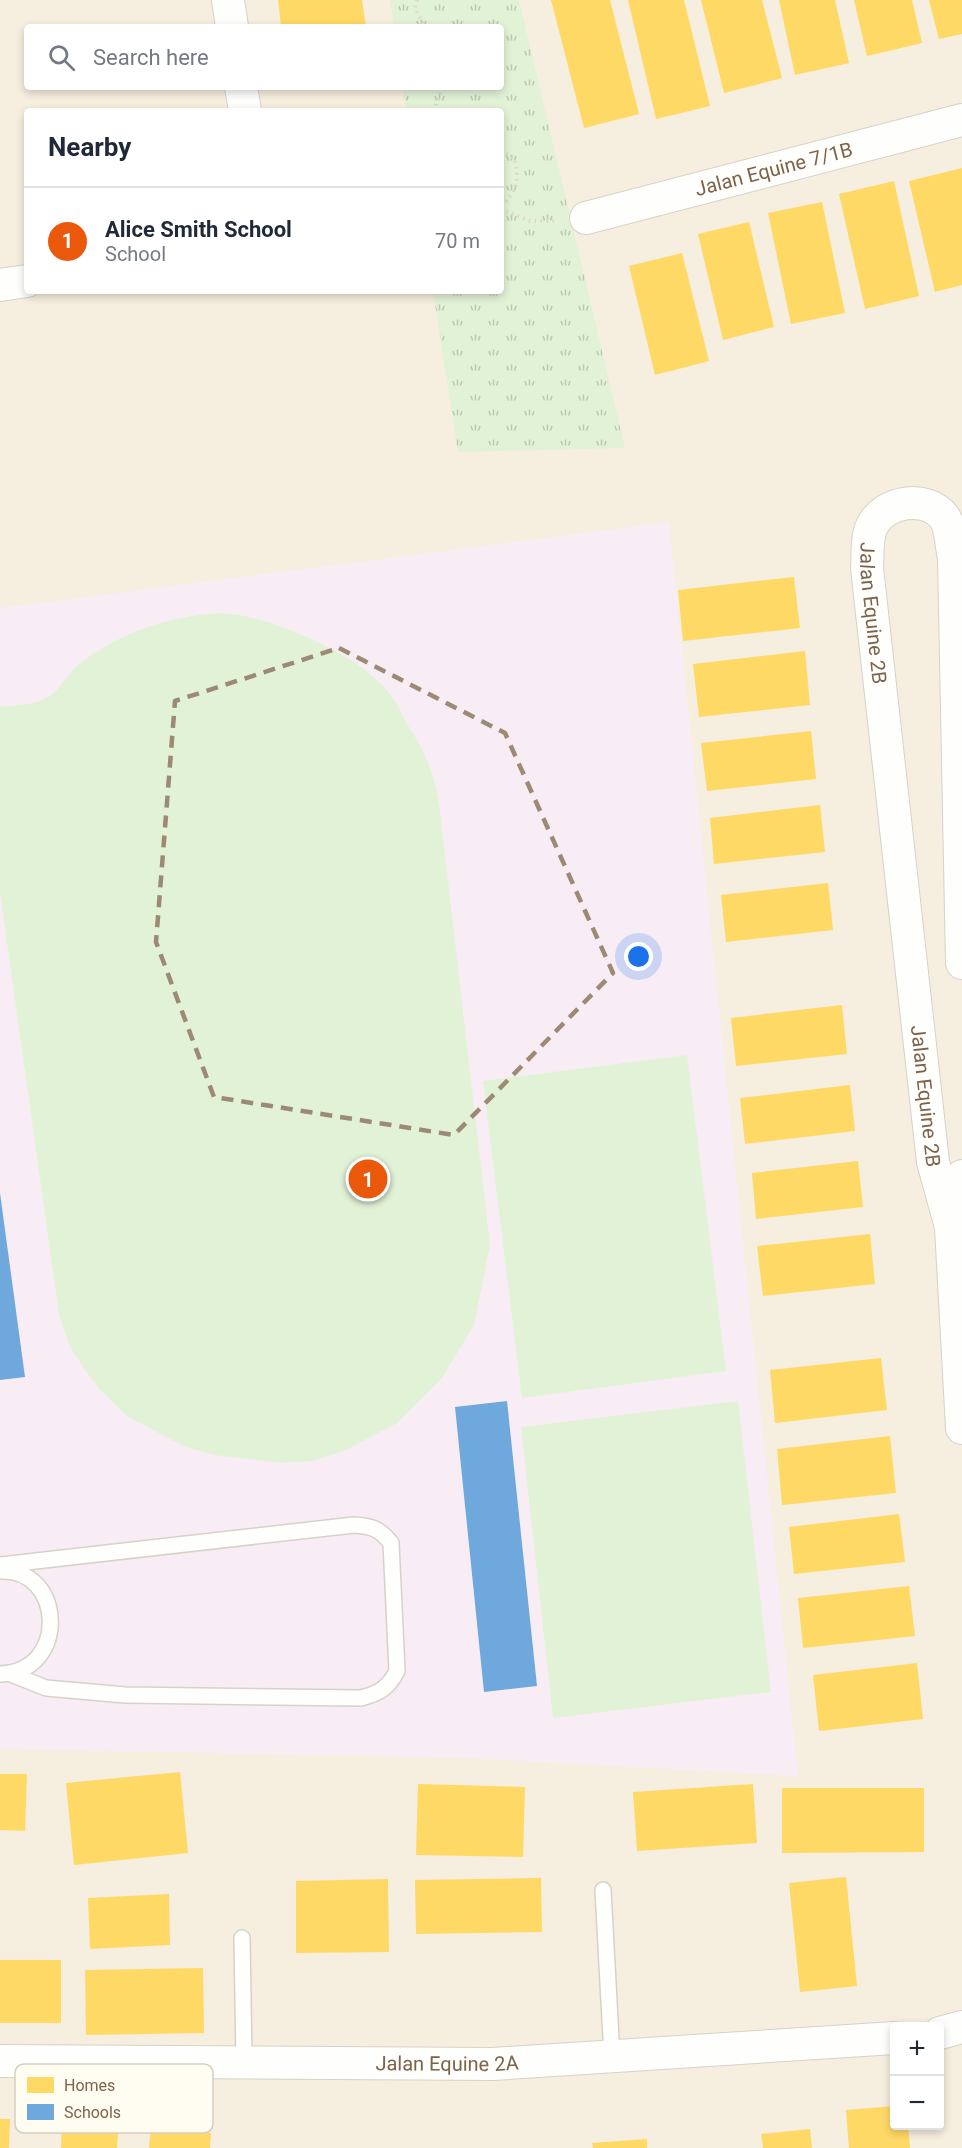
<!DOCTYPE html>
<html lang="en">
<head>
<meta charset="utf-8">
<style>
  :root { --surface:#fff; --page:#f6f6f7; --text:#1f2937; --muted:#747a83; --line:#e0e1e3; --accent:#ea580c }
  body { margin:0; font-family:Roboto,sans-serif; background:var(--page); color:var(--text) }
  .controls { position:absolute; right:18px; bottom:18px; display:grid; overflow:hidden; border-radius:6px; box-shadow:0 3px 9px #0003 }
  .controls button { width:54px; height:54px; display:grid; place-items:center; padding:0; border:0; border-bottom:2px solid var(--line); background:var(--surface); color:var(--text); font:30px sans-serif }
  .you { position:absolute; left:639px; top:957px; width:21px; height:21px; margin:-15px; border:4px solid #fff; border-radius:50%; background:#1a73e8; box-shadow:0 0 0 9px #1a73e833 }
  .badge { display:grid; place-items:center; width:39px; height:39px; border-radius:50%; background:var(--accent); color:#fff; font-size:20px; font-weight:700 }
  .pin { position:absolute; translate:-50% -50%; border:3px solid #fff; box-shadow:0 2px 6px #0006 }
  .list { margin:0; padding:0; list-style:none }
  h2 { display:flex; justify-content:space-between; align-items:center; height:78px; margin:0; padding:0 24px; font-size:26px }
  h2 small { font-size:20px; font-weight:400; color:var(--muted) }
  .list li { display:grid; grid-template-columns:39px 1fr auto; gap:18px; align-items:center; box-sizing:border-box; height:108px; padding:0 24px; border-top:2px solid var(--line) }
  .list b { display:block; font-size:22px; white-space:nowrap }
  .list p { margin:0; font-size:20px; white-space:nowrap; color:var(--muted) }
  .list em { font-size:20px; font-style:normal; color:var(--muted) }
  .icon { flex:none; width:33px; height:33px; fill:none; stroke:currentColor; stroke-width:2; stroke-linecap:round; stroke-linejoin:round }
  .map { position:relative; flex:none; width:962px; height:2148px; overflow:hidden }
  .search { position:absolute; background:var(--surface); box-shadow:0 3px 9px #0003; left:24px; top:24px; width:480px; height:66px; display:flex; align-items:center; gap:15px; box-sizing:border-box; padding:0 21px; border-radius:6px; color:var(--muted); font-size:22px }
  .panel { position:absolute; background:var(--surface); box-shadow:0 3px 9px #0003; left:24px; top:108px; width:480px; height:186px; border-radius:6px }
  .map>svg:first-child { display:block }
</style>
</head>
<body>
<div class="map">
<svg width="962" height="2148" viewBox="0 0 962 2148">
  <defs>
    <pattern id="park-tufts" width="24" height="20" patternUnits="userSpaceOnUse" patternTransform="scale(1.5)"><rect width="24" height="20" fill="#e2f2d7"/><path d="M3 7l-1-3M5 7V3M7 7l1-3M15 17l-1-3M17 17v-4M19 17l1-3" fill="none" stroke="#bcc8b0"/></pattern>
  </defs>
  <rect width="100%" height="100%" fill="#f9f6ee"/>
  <path fill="#f6eede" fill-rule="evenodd" d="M0,0H962V2148H0ZM27,27H501V87H27ZM27,111H501V291H27ZM894,2026H940V2126H894Z"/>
  <path fill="#f8edf5" d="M669,522L798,1776L468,1758L0,1749V608Z"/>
  <path fill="url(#park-tufts)" d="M390,0H519L625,448L458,452L433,291H501V111H406L403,87H501V27H394Z"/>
  <g fill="#e2f2d7">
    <path d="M220,613C251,615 276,624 304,636C338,651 375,670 396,703C401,710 404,719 409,727C426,754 433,771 439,803L490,1245L474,1325L442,1378L397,1423L344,1451L312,1461L280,1463L214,1455L185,1447L127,1416L100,1390L85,1370L70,1347L59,1315L0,892V707C13,705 34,705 45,699C57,693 67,676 77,666C117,633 169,616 220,613Z"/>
    <path d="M687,1055L726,1371L522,1398L483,1081Z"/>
    <path d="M738,1401L771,1692L553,1718L521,1427Z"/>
  </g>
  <g fill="#ffd966">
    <path d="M278,0H362L366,27H281Z"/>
    <path d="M551,0H610L639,114L584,128Z"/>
    <path d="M628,0H684L710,106L656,119Z"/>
    <path d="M701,0H762L782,78L724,93Z"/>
    <path d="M779,0H835L849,63L795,75Z"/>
    <path d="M854,0H912L922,43L867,56Z"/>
    <path d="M929,0H962V34L939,39Z"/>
    <path d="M962,168V285L935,292L909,181Z"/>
    <path d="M894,181L919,296L865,309L839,194Z"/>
    <path d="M822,202L845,313L791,324L768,213Z"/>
    <path d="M749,222L774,327L723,340L698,234Z"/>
    <path d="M682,253L709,361L655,375L629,266Z"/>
    <path d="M794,577L800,628L683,641L678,590Z"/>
    <path d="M805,651L810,705L699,717L693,664Z"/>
    <path d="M811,731L816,779L707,791L701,743Z"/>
    <path d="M820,805L825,852L714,864L710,818Z"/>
    <path d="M828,883L833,930L726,942L721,895Z"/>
    <path d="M842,1005L847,1054L736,1066L731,1018Z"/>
    <path d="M850,1085L855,1131L745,1144L740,1098Z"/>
    <path d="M858,1161L863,1207L756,1219L752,1173Z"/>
    <path d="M870,1234L875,1284L763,1296L757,1246Z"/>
    <path d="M881,1358L887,1410L775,1423L770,1370Z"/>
    <path d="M890,1436L896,1493L782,1505L777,1449Z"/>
    <path d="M899,1514L905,1562L794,1574L789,1527Z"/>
    <path d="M909,1586L915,1636L803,1648L798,1598Z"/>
    <path d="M917,1663L923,1719L819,1731L813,1675Z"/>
    <path d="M180,1772L188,1853L74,1865L66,1783Z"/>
    <path d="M0,1774H27L25,1831L0,1830Z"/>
    <path d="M418,1784L525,1787L523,1857L416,1855Z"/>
    <path d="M753,1784L757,1843L637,1851L633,1792Z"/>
    <path d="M782,1788H924V1852L782,1853Z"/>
    <path d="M846,1877L857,1986L800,1992L789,1883Z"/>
    <path d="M541,1878L542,1932L416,1934L415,1880Z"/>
    <path d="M388,1879L389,1952L296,1953V1881Z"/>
    <path d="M169,1894L170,1945L90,1949L88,1898Z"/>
    <rect x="0" y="1960" width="61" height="63"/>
    <path d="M203,1968L204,2033L86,2035L85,1970Z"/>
    <path d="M894,2106V2126H908L910,2148H849L846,2110Z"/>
    <path d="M0,2119H10L9,2148H0Z"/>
    <path d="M62,2120L119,2122L117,2148H61Z"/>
    <path d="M151,2127L211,2133L210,2148H149Z"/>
    <path d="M810,2129L812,2148H763L761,2134Z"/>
    <path d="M647,2139V2148H593L592,2143Z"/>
  </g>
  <g fill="#6fa8dc">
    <path d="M0,1193L25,1377L0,1380Z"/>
    <path d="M507,1401L537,1686L484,1692L455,1407Z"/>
  </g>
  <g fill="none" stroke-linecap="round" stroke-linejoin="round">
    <g stroke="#d7d2c9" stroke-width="18">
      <g id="lane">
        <path d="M0,1565L354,1525C372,1526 380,1529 391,1543L397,1671C388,1688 380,1693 361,1698L125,1695L46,1688L11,1674"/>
        <path d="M0,1571C64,1567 70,1672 0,1674"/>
        <path d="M603,1890L612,2057"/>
        <path d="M242,1938L244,2062"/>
      </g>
    </g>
    <g stroke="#d7d2c9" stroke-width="34">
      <g id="street">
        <path d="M228,0L232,27"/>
        <path d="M241,87L245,111"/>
        <path id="s1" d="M586,218L962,120"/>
        <path d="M0,285L27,281"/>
        <path id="s2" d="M962,963L954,558C951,546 951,526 944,517C926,494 884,501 872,526C866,538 868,555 867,568L933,1162L951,1227L962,1428"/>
        <path d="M952,1223L962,1176"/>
        <path d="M940,2033L962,2027"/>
        <path id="s3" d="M0,2061L493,2064L894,2038"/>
      </g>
    </g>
    <g stroke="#dcd6ce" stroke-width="4" stroke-dasharray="1.5 4.5" stroke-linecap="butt">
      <path d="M417,0L415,8L425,27"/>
      <path d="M434,111L442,87"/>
      <path d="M501,151L514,158C520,177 517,193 501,206"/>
      <path d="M501,209L530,221H555"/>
    </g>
    <use href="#lane" stroke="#fefefc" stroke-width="15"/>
    <use href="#street" stroke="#fefefc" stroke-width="32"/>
  </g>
  <path fill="none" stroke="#9d8a74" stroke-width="4.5" stroke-dasharray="12 8" stroke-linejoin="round" d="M339,648L505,733L613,973L454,1135L214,1097L156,942L175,701Z"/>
  <g text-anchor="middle" stroke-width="6" stroke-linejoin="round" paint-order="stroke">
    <g font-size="20" fill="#7d6449" stroke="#fffcf1">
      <text dy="7" stroke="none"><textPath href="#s1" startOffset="194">Jalan Equine 7/1B</textPath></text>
      <text dy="7" stroke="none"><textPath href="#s2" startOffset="620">Jalan Equine 2B</textPath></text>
      <text dy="7" stroke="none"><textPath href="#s2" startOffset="1106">Jalan Equine 2B</textPath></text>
      <text dy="7" stroke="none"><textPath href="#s3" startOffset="447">Jalan Equine 2A</textPath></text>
    </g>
  </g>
  <rect x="15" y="2064" width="198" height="69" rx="9" fill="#fffcf1" stroke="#d8cebf" stroke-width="1.5"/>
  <rect x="27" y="2077" width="27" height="16" fill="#ffd966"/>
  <rect x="27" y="2104" width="27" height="16" fill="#6fa8dc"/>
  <g font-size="16" fill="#7d6449">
    <text x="64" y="2091">Homes</text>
    <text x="64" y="2118">Schools</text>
  </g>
</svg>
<div class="controls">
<button>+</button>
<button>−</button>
</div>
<div class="you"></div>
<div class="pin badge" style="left:368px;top:1179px">1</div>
<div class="search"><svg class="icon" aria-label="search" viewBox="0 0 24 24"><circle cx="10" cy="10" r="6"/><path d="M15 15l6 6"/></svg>Search here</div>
<section class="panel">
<h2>Nearby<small></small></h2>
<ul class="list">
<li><span class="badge">1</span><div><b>Alice Smith School</b><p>School</p></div><em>70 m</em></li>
</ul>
</section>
</div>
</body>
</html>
